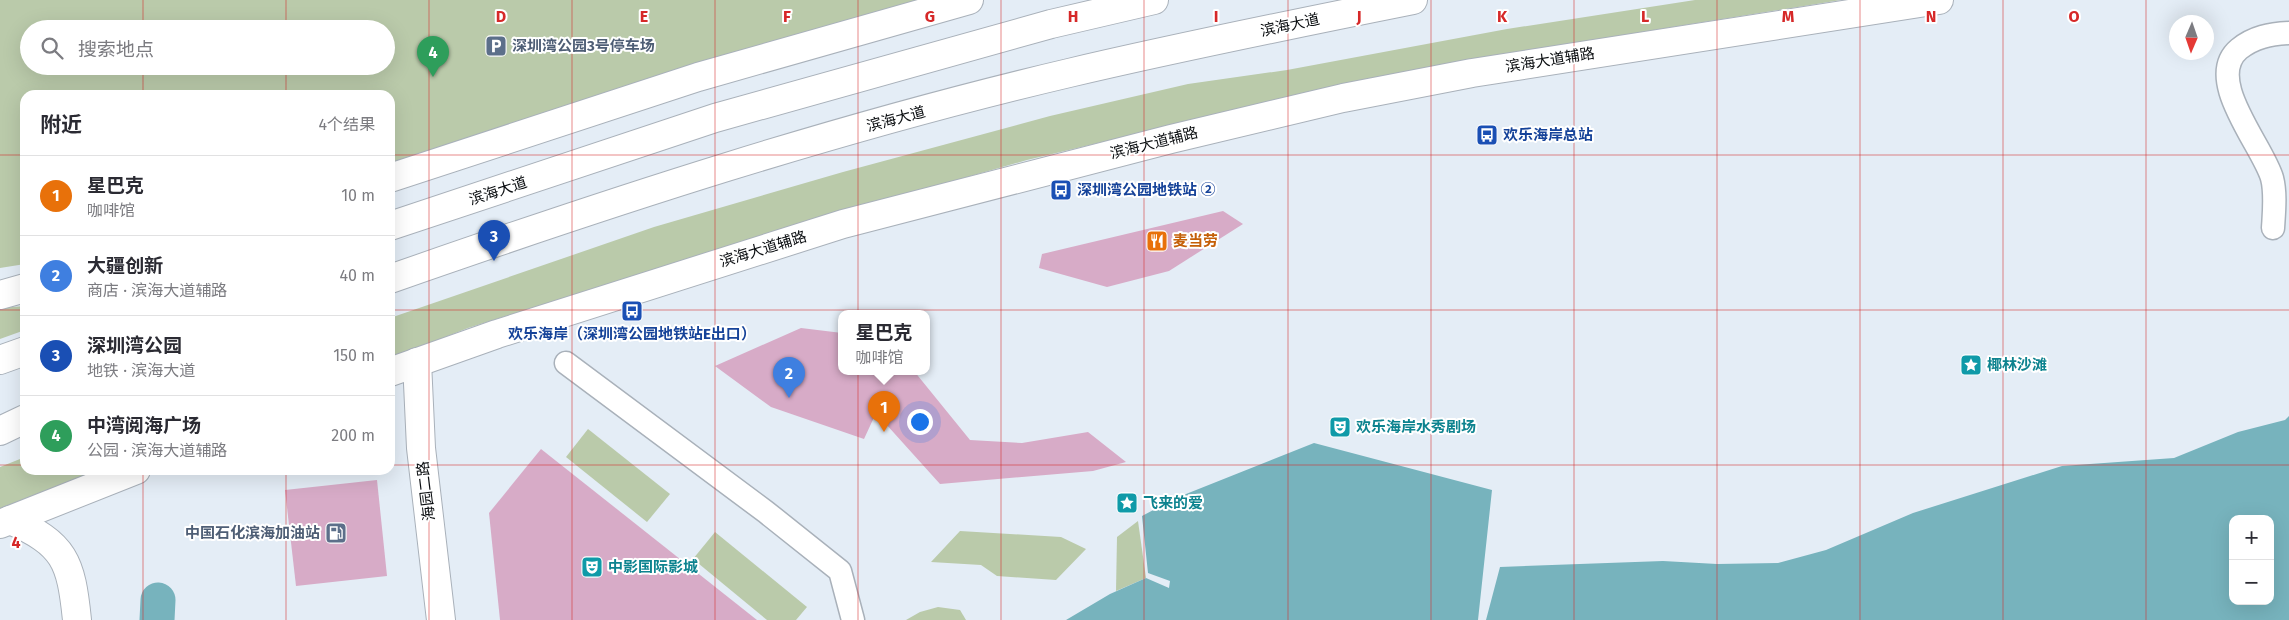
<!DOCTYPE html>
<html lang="zh">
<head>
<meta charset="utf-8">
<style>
  :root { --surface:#fff; --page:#f2f2f3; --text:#2b2b33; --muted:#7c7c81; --line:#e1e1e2; --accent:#0f766e }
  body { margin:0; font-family:"Fira Sans","Noto Sans SC",sans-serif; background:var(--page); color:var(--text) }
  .controls { position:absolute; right:15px; bottom:15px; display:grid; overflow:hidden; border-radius:10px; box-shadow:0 5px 20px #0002 }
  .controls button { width:45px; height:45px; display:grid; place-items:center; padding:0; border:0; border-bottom:1px solid var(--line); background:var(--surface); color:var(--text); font:25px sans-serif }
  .compass { position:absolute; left:2169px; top:15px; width:45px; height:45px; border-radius:50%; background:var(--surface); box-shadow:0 5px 20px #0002; rotate:182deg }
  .you { position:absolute; left:919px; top:421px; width:18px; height:18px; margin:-12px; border:4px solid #fff; border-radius:50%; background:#1a73e8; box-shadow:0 0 0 8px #1a73e833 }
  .badge { display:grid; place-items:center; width:32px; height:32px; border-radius:50%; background:var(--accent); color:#fff; font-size:16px; font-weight:700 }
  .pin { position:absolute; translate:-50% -41px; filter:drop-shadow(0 1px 2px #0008) }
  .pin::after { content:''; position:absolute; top:26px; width:18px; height:15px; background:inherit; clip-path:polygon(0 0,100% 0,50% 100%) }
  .popup { position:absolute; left:838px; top:310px; width:92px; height:65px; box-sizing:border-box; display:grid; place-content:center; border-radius:10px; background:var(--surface); filter:drop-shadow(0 1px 4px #0005); font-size:16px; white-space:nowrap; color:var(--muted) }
  .popup b { font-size:19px; color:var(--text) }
  .popup::after { content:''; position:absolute; left:50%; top:100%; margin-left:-10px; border:10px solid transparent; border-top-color:var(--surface) }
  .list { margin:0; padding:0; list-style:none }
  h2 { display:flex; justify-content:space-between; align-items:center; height:65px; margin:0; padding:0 20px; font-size:21px }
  h2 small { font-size:16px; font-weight:400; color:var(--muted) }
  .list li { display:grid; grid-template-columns:32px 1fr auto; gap:15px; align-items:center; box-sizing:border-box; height:80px; padding:0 20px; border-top:1px solid var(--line) }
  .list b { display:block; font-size:19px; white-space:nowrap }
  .list p { margin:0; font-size:16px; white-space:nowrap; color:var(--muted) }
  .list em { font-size:16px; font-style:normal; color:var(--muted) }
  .icon { flex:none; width:28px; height:28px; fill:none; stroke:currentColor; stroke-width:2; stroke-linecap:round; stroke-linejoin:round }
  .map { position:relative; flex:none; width:2289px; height:620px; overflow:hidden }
  .search { position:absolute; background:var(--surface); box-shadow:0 5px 20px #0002; left:20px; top:20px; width:375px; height:55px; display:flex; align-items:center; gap:12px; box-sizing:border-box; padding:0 18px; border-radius:28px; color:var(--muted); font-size:19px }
  .panel { position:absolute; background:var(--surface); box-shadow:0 5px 20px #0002; left:20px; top:90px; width:375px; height:385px; border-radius:15px }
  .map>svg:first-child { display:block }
</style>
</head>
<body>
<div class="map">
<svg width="2289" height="620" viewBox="0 0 2289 620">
  <rect width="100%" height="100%" fill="#e4edf6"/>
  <g fill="#bacaaa" fill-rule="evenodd">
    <path d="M0,0H931L390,171V95H25V264L0,268ZM29,29H386V66H29Z"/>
    <path d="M1695,0H1841L1505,54L1257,105L1027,160L744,241L468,328L390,359V318L654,227L843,172L1050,116L1188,84L1287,70L1507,29Z"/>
    <path d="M25,306V330L0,339V308Z"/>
    <path d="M588,429L670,494L647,522L566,457Z"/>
    <path d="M25,457V470H103L0,512V467Z"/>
    <path d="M1138,521L1146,578L1116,591L1117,537Z"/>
    <path d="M960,531L1061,537L1086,549L1056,580L997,576L981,565L931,562Z"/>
    <path d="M715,532L807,607L796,620H767L693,559Z"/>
    <path d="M938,607L960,610L966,620H906L920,612Z"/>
  </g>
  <g fill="#77b3bd" fill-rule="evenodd">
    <path d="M2289,416V620H1486L1500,567L1663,561L1717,564L1778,563L1826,550L1913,513L2062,466L2174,458L2238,432L2285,420ZM2233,519H2270V601H2233Z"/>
    <path d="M1314,443L1492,490L1478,620H1066L1110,594L1146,578L1169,588L1170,581L1148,573L1142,516L1176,498Z"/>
  </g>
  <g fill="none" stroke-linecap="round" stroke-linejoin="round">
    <path stroke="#77b3bd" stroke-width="35" d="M157,620L158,600"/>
  </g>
  <g fill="#d7abc7">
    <path d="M1223,211L1243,224L1169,271L1107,287L1039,268L1042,254Z"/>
    <path d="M801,328L842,333V371H914L970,440L1022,443L1088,432L1126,462L1093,471L940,484L876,413L864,439L771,407L715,366Z"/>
    <path d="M541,449L757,620H500L489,513Z"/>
    <path d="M377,480L387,576L296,586L285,490Z"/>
  </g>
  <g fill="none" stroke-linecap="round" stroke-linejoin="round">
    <g stroke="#a9b1ba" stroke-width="25">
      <g id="street">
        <path d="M2273,228C2274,212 2276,193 2272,178C2263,146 2203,79 2239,49C2254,37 2270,34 2289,33"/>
        <path d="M566,363L766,512L840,571L853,620"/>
      </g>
    </g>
    <g stroke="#a9b1ba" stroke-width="30">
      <g id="secondary">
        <path d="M417,362L421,448L441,620"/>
        <path d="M10,520C65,544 71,561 77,620"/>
      </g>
    </g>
    <g stroke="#a9b1ba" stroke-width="30">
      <g id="primary">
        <path d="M390,178L698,77L969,0"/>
        <path d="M0,295L25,288"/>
        <path d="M390,372L497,334L843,224L1171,139L1343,98L1472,73L1939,0"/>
        <path d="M0,524L136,470"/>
      </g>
    </g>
    <g stroke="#a9b1ba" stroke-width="30">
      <g id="highway">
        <path d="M390,226L715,118L1051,24L1154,0"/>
        <path d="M390,279C613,201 839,127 1069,73C1183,46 1298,23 1413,0"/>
        <path d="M0,360L25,351"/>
        <path d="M0,431L25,419"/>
      </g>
    </g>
    <use href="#street" stroke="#fff" stroke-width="22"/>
    <use href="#secondary" stroke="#fff" stroke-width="28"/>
    <use href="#primary" stroke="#fff" stroke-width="28"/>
    <use href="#highway" stroke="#fff" stroke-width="28"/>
  </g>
  <path fill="none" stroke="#d62828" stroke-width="1" stroke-opacity="0.55" d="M143,0V29M286,0V29M429,0V620M572,0V620M715,0V620M858,0V620M1001,0V620M1144,0V620M1288,0V620M1431,0V620M1574,0V620M1717,0V620M1860,0V620M2003,0V620M2146,0V620M143,66V95M286,66V95M0,155H25M390,155H2289M0,310H25M390,310H2289M0,465H25M390,465H2289M143,470V620M286,470V620"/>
  <defs>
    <g id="parking-square" transform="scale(1.125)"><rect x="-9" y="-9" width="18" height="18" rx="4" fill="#5c6f8a" stroke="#fff"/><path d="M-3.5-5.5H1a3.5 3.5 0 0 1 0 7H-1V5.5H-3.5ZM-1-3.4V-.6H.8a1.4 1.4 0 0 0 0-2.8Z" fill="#fff"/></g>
    <g id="bus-square" transform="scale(1.125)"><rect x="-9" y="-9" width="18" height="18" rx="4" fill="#1a4fb4" stroke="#fff"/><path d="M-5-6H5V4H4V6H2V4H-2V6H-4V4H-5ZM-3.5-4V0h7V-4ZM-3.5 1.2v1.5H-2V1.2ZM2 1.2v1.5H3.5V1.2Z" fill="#fff"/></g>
    <g id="restaurant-square" transform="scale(1.125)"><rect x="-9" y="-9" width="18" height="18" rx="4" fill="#e8710a" stroke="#fff"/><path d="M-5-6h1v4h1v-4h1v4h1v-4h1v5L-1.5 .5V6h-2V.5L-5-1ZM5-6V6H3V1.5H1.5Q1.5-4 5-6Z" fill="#fff"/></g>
    <g id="sight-square" transform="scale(1.125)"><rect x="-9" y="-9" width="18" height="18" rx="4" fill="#0f9aa8" stroke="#fff"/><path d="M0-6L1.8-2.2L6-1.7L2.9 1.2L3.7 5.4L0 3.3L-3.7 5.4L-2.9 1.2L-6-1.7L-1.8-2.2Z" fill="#fff"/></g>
    <g id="theatre-square" transform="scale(1.125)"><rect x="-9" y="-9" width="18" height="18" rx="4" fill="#0f9aa8" stroke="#fff"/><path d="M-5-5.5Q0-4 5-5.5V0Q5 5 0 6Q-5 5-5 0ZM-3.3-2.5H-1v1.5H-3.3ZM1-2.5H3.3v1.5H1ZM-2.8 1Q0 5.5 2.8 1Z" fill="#fff"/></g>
    <g id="fuel-square" transform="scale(1.125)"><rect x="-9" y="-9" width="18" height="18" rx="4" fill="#5c6f8a" stroke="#fff"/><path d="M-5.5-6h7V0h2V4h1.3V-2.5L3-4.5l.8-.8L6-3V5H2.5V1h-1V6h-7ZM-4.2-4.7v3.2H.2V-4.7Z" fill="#fff"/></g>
  </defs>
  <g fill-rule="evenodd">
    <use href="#parking-square" x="496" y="46"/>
    <use href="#bus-square" x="1487" y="135"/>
    <use href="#bus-square" x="1061" y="190"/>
    <use href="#restaurant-square" x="1157" y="241"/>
    <use href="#bus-square" x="632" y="311"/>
    <use href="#sight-square" x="1971" y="365"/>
    <use href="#theatre-square" x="1340" y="427"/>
    <use href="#sight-square" x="1127" y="503"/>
    <use href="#fuel-square" x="336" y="533"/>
    <use href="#theatre-square" x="592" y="567"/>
  </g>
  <g text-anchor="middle" stroke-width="4" stroke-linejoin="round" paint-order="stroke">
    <g font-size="15" fill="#0a0d10" stroke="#fff">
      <text transform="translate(1290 25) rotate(-12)" y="5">滨海大道</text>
      <text transform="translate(1550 60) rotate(-9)" y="5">滨海大道辅路</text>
      <text transform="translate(896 119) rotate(-15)" y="5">滨海大道</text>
      <text transform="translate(1154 143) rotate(-14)" y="5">滨海大道辅路</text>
      <text transform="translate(498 191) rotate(-18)" y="5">滨海大道</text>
      <text transform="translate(763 249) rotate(-17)" y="5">滨海大道辅路</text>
      <text transform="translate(426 491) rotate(-97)" y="5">海园二路</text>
    </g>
    <g font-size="15" font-weight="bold" fill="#4e5e75" stroke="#fff" text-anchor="start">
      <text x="512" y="51">深圳湾公园3号停车场</text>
      <text x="320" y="538" text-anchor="end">中国石化滨海加油站</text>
    </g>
    <g font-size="15" font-weight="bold" fill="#164399" stroke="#fff" text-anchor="start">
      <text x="1503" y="140">欢乐海岸总站</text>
      <text x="1077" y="195">深圳湾公园地铁站 ②</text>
      <text x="632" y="339" text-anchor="middle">欢乐海岸（深圳湾公园地铁站E出口）</text>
    </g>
    <g font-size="15" font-weight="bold" fill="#c56008" stroke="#fff" text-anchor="start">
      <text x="1173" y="246">麦当劳</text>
    </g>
    <g font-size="15" font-weight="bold" fill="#0d838f" stroke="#fff" text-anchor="start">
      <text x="1987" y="370">椰林沙滩</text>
      <text x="1356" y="432">欢乐海岸水秀剧场</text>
      <text x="1143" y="508">飞来的爱</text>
      <text x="608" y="572">中影国际影城</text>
    </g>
  </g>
  <g font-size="16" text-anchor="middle" font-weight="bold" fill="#d62828" stroke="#fff" stroke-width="4" stroke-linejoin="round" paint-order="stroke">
    <text x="501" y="22">D</text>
    <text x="644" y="22">E</text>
    <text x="787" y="22">F</text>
    <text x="930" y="22">G</text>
    <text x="1073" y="22">H</text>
    <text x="1216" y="22">I</text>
    <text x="1359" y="22">J</text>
    <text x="1502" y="22">K</text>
    <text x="1645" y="22">L</text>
    <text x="1788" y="22">M</text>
    <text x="1931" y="22">N</text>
    <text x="2074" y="22">O</text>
    <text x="16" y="548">4</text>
  </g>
</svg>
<div class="controls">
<button>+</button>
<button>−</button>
</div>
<svg class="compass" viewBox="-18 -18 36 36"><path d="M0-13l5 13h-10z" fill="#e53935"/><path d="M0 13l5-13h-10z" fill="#7c7c81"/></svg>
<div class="you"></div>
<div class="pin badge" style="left:884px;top:432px;background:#e8710a">1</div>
<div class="popup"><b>星巴克</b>咖啡馆</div>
<div class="pin badge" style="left:789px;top:398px;background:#3f7fe0">2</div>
<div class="pin badge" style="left:494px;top:261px;background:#1a4fb4">3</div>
<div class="pin badge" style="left:433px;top:77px;background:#2e9e5b">4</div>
<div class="search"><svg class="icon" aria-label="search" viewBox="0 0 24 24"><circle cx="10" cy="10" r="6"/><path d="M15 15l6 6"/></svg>搜索地点</div>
<section class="panel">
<h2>附近<small>4个结果</small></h2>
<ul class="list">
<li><span class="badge" style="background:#e8710a">1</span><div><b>星巴克</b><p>咖啡馆</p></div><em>10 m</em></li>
<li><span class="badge" style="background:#3f7fe0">2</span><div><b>大疆创新</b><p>商店 · 滨海大道辅路</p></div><em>40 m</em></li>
<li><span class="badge" style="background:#1a4fb4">3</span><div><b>深圳湾公园</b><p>地铁 · 滨海大道</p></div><em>150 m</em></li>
<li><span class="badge" style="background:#2e9e5b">4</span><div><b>中湾阅海广场</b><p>公园 · 滨海大道辅路</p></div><em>200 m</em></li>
</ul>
</section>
</div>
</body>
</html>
